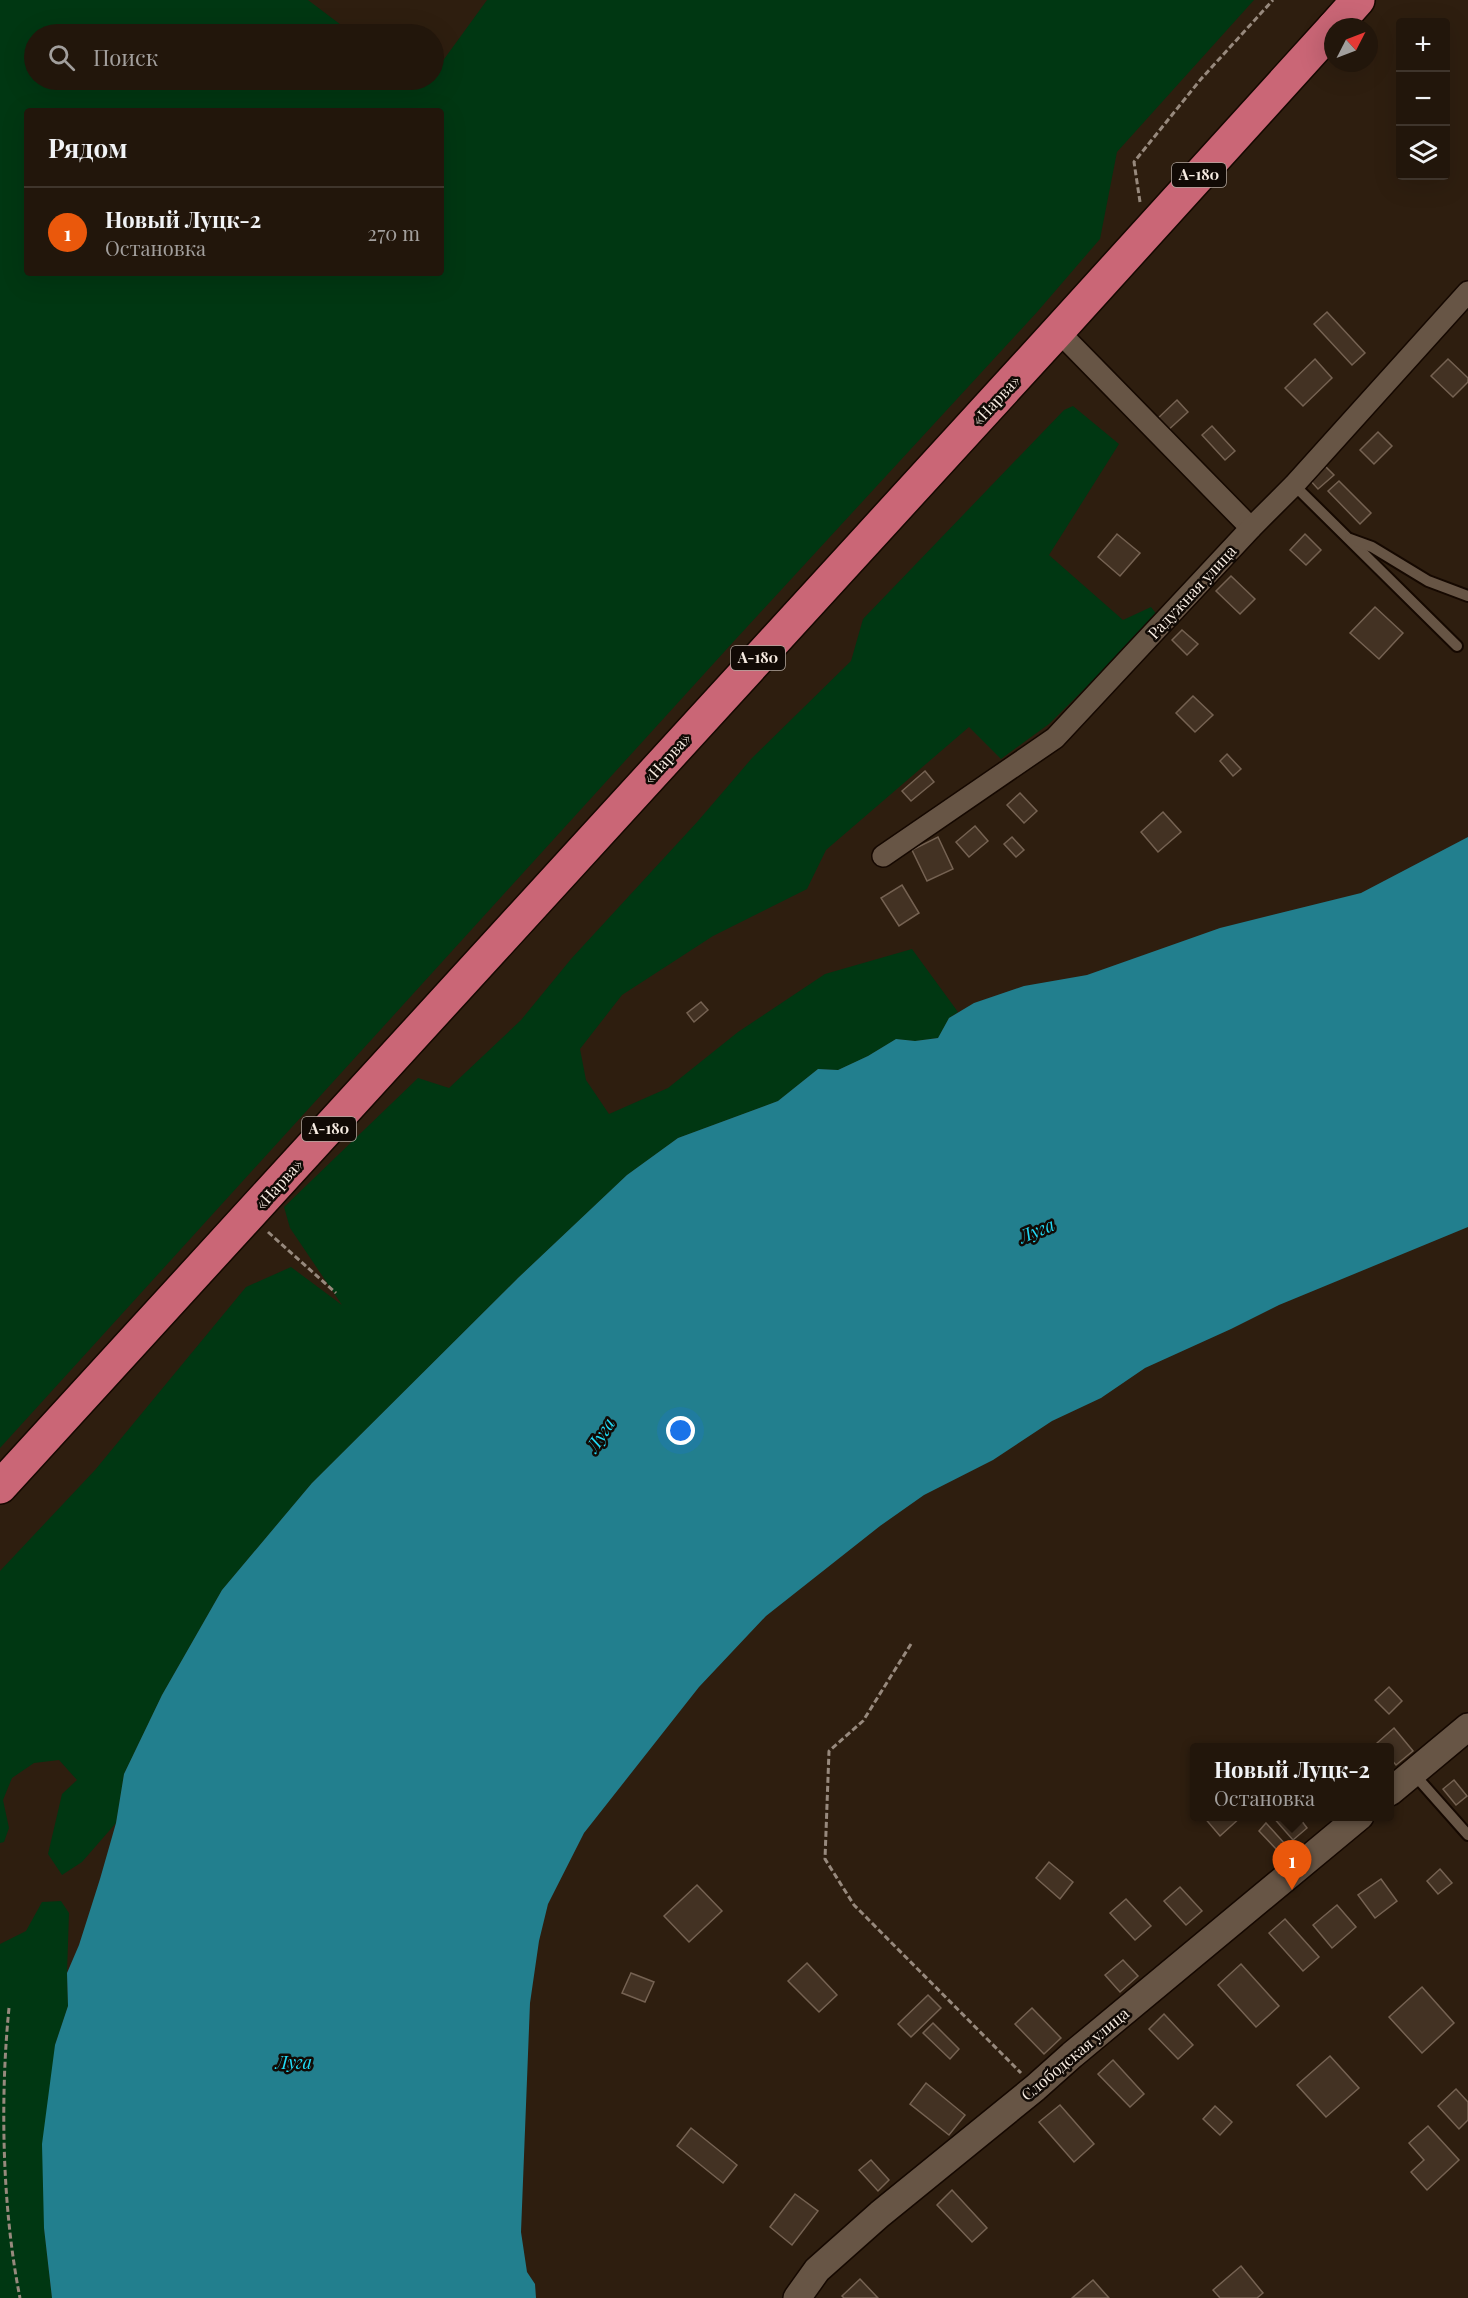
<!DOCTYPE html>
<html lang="ru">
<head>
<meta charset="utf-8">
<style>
  :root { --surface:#22160b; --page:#2e2319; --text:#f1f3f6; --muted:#a29f9d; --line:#3f352c; --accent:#ea580c }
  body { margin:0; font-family:"Playfair Display",serif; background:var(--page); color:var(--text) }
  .controls { position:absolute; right:18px; top:18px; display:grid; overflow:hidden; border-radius:6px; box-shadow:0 6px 24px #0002 }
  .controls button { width:54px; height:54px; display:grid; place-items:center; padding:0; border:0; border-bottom:2px solid var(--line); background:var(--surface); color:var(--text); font:30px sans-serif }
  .compass { position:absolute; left:1324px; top:18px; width:54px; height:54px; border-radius:50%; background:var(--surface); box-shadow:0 6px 24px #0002; rotate:48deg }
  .you { position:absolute; left:681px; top:1431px; width:21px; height:21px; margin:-15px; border:4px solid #fff; border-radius:50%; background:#1a73e8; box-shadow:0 0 0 9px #1a73e833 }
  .badge { display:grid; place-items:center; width:39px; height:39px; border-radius:50%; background:var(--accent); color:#fff; font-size:20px; font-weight:700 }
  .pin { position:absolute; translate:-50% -50px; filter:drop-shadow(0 2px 3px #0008) }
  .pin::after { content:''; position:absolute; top:32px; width:21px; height:18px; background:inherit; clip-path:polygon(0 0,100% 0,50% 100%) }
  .popup { position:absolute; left:1190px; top:1743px; width:204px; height:78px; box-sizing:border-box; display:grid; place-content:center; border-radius:6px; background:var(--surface); filter:drop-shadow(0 2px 4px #0005); font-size:20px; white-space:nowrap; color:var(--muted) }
  .popup b { font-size:22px; color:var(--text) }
  .popup::after { content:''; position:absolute; left:50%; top:100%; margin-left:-12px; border:12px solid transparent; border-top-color:var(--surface) }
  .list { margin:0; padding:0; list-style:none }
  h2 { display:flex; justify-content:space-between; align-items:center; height:78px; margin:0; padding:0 24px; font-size:26px }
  h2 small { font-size:20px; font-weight:400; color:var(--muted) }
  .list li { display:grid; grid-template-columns:39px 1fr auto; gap:18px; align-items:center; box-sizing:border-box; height:90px; padding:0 24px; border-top:2px solid var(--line) }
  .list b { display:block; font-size:22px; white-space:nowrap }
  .list p { margin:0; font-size:20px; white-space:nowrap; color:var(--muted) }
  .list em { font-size:20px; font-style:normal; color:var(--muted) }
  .icon { flex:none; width:33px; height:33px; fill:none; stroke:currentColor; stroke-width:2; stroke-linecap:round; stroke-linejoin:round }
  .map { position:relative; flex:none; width:1468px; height:2298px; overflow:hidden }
  .search { position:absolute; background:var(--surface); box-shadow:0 6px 24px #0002; left:24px; top:24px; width:420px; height:66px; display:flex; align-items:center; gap:15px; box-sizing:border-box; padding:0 21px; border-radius:33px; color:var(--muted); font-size:22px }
  .panel { position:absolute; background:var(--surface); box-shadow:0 6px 24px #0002; left:24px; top:108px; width:420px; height:168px; border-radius:6px }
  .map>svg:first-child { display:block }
</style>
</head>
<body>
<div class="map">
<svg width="1468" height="2298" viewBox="0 0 1468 2298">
  <rect width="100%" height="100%" fill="#2e1e0f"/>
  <g fill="#003712" fill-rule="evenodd">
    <path d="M0,0H308L353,34H34V80H412L422,87L428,80H434V73L487,0H1254L1117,152L1100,239L1038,311L735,640L0,1448ZM27,111H441V273H27Z"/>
    <path d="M1073,406L1119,444L1049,555L1123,620L1151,607L1158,616L1049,724L1001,759L969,727L826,850L807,889L713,936L622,995L580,1049L586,1080L609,1114L668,1088L738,1032L825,974L912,949L958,1012L949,1018L938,1038L915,1041L896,1039L868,1056L838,1070L818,1069L778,1101L678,1138L627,1175L518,1278L312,1483L222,1590L162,1695L124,1774L116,1823L82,1862L62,1875L48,1854L62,1794L77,1780L59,1760L34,1763L12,1778L3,1800L9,1828L4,1842L0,1843V1571L95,1470L246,1287L291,1267L342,1305L290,1228L284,1207L418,1078L449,1088L521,1020L571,959L698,821L752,758L851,661L863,619L1064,410Z"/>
    <path d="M61,1901L69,1913L67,1973L68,2006L55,2045L44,2228L52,2298H0V1944L26,1931L42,1902Z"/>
  </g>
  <path fill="#227f8e" d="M1468,837V1227L1279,1305L1231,1329L1145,1368L1101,1398L1052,1421L993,1460L924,1495L880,1526L766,1616L699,1687L584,1833L548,1904L539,1941L530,2003L521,2232L527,2272L535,2284L536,2298H52L44,2228L42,2144L55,2045L68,2006L67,1973L79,1945L100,1879L116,1823L124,1774L162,1695L222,1590L312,1483L518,1278L627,1175L678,1138L778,1101L818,1069L838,1070L868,1056L896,1039L915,1041L938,1038L949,1018L974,1003L1024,986L1087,975L1220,928L1361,893Z"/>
  <g fill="#433223" stroke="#756252" stroke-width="1.5">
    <path d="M1327,312L1365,353L1352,365L1314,324Z"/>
    <path d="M1315,359L1332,378L1303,406L1285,388Z"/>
    <path d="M1448,359L1468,378V382L1453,397L1431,376Z"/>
    <path d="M1177,400L1188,412L1166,432L1155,421Z"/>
    <path d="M1212,426L1235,451L1225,460L1202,435Z"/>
    <path d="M1378,432L1392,446L1374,464L1360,450Z"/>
    <path d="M1324,465L1334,475L1318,489L1309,479Z"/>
    <path d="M1339,481L1371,513L1360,524L1328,491Z"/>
    <path d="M1117,534L1140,553L1120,576L1098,557Z"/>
    <path d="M1305,534L1321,550L1306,565L1290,550Z"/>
    <path d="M1231,576L1255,599L1240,614L1216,591Z"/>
    <path d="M1375,607L1403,633L1379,659L1350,633Z"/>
    <path d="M1182,630L1198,644L1187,655L1172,640Z"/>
    <path d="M1193,696L1213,715L1195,732L1176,713Z"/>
    <path d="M1227,754L1241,769L1233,776L1220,761Z"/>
    <path d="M925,771L934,782L911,801L902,791Z"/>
    <path d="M1020,793L1037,811L1024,823L1007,805Z"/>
    <path d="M1163,812L1181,832L1158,852L1141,832Z"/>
    <path d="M975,826L988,841L969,857L956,842Z"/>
    <path d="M938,837L953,869L927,881L912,850Z"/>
    <path d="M1012,837L1024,850L1016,857L1004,844Z"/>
    <path d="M902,885L919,913L899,926L881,898Z"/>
    <path d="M701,1002L708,1010L694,1022L687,1013Z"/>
    <path d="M1389,1687L1402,1701L1389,1714L1375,1700Z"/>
    <path d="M1394,1728L1413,1751L1396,1765L1390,1758V1748H1381L1377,1743Z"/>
    <path d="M1454,1780L1467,1796L1456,1805L1443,1789Z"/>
    <path d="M1203,1816H1242L1220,1836Z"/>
    <path d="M1272,1816H1298L1307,1828L1293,1840Z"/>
    <path d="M1266,1823L1285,1844L1278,1851L1259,1831Z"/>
    <path d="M1049,1862L1073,1882L1060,1899L1036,1878Z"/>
    <path d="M1440,1869L1452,1883L1438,1894L1427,1881Z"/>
    <path d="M1381,1879L1397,1901L1375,1918L1358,1895Z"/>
    <path d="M697,1885L722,1911L689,1942L664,1916Z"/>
    <path d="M1180,1887L1202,1911L1186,1925L1164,1901Z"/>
    <path d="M1126,1899L1151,1926L1135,1940L1110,1913Z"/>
    <path d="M1337,1905L1356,1927L1332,1948L1313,1925Z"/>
    <path d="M1285,1919L1319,1957L1303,1971L1269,1933Z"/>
    <path d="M1123,1960L1138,1976L1120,1992L1105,1975Z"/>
    <path d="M807,1963L837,1995L819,2012L788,1981Z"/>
    <path d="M1241,1964L1279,2006L1256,2027L1218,1985Z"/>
    <path d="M631,1973L654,1982L645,2002L622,1993Z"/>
    <path d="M1422,1987L1454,2023L1422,2053L1389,2017Z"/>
    <path d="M928,1995L941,2008L911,2037L898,2024Z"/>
    <path d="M1032,2008L1061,2038L1044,2054L1015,2024Z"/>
    <path d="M1164,2014L1193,2045L1178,2059L1149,2029Z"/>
    <path d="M933,2023L959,2049L950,2059L923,2033Z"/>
    <path d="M1330,2056L1359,2088L1326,2117L1297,2085Z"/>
    <path d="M1113,2060L1144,2094L1130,2107L1098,2074Z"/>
    <path d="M926,2083L965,2115L949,2135L910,2104Z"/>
    <path d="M1456,2089L1468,2102V2120L1459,2129L1438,2106Z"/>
    <path d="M1060,2105L1094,2144L1074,2162L1039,2122Z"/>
    <path d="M1215,2106L1232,2122L1220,2135L1203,2119Z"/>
    <path d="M1428,2126L1459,2160L1427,2190L1411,2172L1424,2160L1409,2143Z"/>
    <path d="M691,2128L737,2165L723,2183L677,2146Z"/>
    <path d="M871,2160L889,2180L878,2191L859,2170Z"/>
    <path d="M952,2190L987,2228L972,2242L937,2205Z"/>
    <path d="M795,2194L818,2211L792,2245L770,2227Z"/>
    <path d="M1241,2266L1263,2293L1257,2298H1220L1213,2290Z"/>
    <path d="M860,2279L878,2298H844L842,2296Z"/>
    <path d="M1093,2280L1109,2298H1072Z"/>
  </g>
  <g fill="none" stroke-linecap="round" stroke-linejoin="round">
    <g stroke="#150800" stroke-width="14">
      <g id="service">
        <path d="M1294,485L1457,646"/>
        <path d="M1350,539L1372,547L1428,581L1468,596"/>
        <path d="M1413,1773L1468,1835"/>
      </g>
    </g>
    <g stroke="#150800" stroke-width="24">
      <g id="minor">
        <path d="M1058,331L1251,528"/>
        <path d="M883,856L1055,738L1251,528L1294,485L1468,292"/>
      </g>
    </g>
    <g stroke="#150800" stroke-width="30">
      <g id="tertiary">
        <path d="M1390,1792L1468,1727"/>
        <path d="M797,2298L817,2270L880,2214L1035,2088L1072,2055L1360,1816"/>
      </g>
    </g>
    <g stroke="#150800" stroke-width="36">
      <g id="trunk">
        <path d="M1334,27L1358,0"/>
        <path d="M0,1487L1058,331L1333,28"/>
      </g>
    </g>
    <g stroke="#97897d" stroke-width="3" stroke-dasharray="6 3" stroke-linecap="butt">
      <path d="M1140,202L1134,162L1201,79L1273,0"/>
      <path d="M268,1232L336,1293"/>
      <path d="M911,1644L863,1721L829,1751L825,1859L854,1905L1021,2073"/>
      <path d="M9,2008C0,2098 2,2208 20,2298"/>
    </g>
    <use href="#service" stroke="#675545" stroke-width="10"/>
    <use href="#minor" stroke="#675545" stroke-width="21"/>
    <use href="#tertiary" stroke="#675545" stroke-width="27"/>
    <use href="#trunk" stroke="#ca6676" stroke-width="33"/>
  </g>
  <g text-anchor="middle" stroke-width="5" stroke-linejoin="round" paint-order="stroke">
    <g fill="#110a05" stroke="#b2a8a0" stroke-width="1.5">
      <rect x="1172" y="163" width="54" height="24" rx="4.5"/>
      <rect x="731" y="646" width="54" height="24" rx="4.5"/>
      <rect x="302" y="1117" width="54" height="24" rx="4.5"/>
    </g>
    <g font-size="15" font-weight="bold" fill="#f7ece2">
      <text x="1199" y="180">А-180</text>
      <text x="758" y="663">А-180</text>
      <text x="329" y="1134">А-180</text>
    </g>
    <g font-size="16" fill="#f7ece2" stroke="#110a05">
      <text transform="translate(996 400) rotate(-47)" y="6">«Нарва»</text>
      <text transform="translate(1192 592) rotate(-47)" y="6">Радужная улица</text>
      <text transform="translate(667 758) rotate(-48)" y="6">«Нарва»</text>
      <text transform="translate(279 1184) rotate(-48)" y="6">«Нарва»</text>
      <text transform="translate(1075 2054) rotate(-40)" y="6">Слободская улица</text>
    </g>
    <g font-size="18" font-style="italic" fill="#22daf6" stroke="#110a05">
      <text transform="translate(1037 1231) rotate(-23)" y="6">Луга</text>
      <text transform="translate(601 1435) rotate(-57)" y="6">Луга</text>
      <text x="294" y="2069">Луга</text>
    </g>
  </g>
</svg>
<div class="controls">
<button>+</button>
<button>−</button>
<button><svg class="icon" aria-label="layers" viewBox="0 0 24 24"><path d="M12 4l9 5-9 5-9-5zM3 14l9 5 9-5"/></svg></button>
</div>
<svg class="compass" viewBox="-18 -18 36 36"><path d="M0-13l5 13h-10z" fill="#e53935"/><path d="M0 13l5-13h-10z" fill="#a29f9d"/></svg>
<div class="you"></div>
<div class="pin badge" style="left:1292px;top:1890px">1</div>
<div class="popup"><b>Новый Луцк-2</b>Остановка</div>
<div class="search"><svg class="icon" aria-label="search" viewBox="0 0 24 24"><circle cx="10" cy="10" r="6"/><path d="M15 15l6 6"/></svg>Поиск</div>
<section class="panel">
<h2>Рядом<small></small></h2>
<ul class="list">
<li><span class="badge">1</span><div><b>Новый Луцк-2</b><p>Остановка</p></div><em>270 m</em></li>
</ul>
</section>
</div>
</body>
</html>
